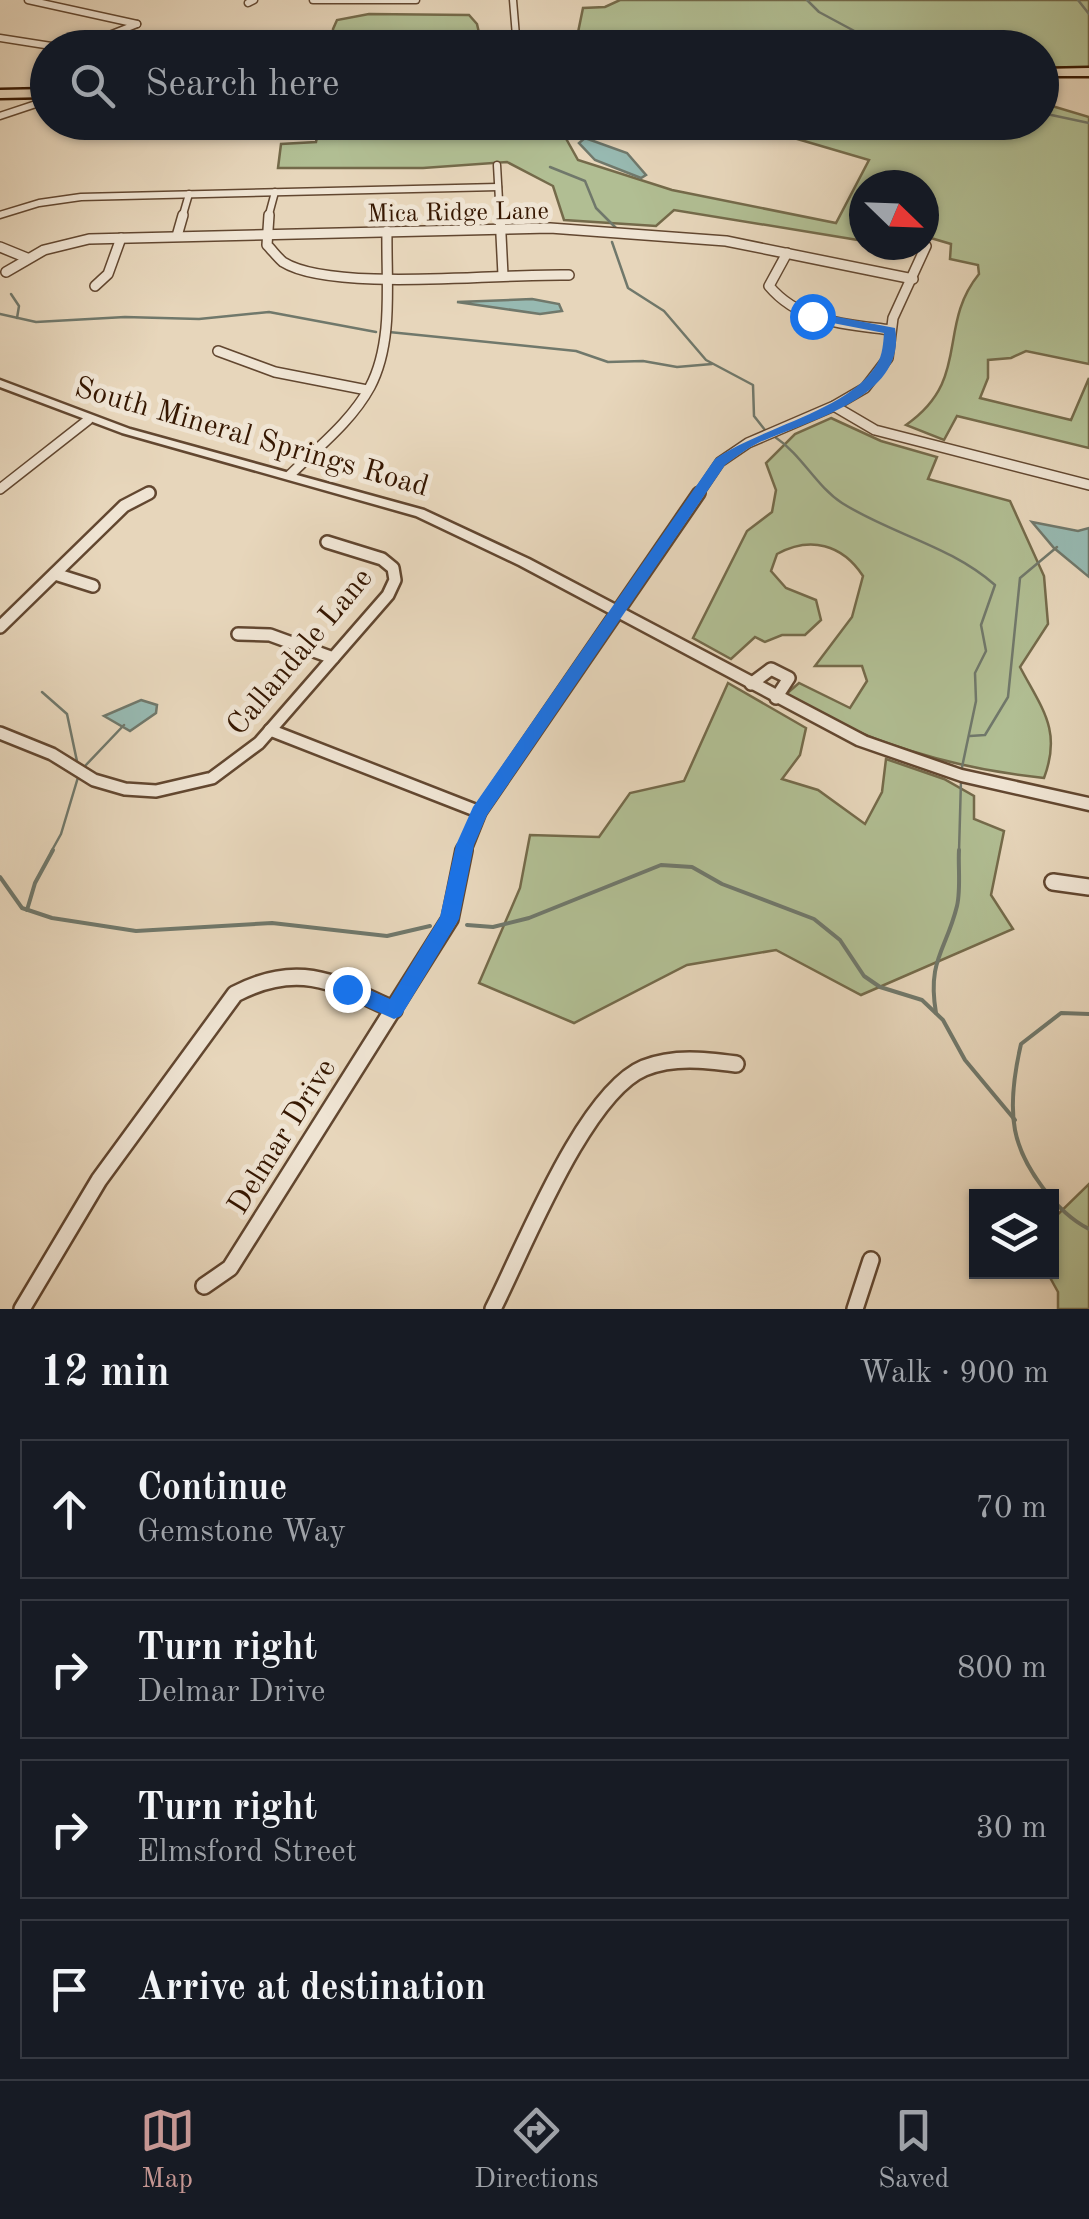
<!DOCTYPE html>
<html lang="en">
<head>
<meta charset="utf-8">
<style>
  :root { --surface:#171b24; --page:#242831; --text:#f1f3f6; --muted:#9ea1a6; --line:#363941; --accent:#c59692 }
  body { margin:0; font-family:"Old Standard TT",serif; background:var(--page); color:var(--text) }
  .controls { position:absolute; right:30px; bottom:30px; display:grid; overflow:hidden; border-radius:0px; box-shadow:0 2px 8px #0004 }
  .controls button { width:90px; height:90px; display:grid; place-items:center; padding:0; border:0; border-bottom:2px solid var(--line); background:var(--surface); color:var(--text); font:50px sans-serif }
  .compass { position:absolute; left:849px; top:170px; width:90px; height:90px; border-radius:50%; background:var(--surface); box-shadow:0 2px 8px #0004; rotate:113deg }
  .stop { position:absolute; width:30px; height:30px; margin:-22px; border:8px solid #1a73e8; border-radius:50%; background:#fff }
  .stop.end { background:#1a73e8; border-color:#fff; box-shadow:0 2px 10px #0008 }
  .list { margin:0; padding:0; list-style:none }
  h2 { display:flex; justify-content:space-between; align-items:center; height:130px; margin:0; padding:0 40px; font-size:42px }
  h2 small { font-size:32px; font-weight:400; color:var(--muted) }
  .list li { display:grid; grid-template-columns:65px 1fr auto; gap:30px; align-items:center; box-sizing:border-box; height:140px; margin:0 20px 20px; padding:0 20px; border:2px solid var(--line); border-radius:0px }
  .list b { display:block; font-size:38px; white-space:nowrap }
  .list p { margin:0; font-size:32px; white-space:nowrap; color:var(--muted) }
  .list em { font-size:32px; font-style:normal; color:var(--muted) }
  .icon { flex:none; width:55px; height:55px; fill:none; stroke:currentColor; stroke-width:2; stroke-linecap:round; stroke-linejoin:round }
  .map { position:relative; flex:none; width:1089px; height:1309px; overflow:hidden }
  .search { position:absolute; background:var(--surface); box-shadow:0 2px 8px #0004; left:30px; right:30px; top:30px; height:110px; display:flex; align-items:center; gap:25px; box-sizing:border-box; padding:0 35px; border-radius:55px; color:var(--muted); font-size:38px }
  .sheet { height:770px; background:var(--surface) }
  nav { display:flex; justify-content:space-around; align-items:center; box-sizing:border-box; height:140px; border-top:2px solid var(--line); background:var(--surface); font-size:28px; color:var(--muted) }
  nav a { display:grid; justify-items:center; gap:5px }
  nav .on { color:var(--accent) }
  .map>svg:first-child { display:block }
</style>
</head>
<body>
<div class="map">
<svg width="1089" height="1309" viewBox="0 0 1089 1309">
  <rect width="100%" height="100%" fill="#e7d6bb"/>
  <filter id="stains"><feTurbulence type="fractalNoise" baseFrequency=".002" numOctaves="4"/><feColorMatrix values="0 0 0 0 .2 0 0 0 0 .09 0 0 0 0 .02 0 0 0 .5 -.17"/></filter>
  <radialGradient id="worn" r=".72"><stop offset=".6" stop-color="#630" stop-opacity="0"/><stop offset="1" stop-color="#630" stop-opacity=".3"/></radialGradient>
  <g fill="#b1be93" stroke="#746a4a" stroke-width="2.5">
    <path d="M620,0H1089V67L1042,68V48L575,47L583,8L605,7Z"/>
    <path d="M369,14L469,15L477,24L480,37L513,40L512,47H333V29L337,20Z"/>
    <path d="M1042,103L1089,117V364L1026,351L1011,358L988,360V378L980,398L1071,420L1089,378V448L957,416L944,440L906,425C972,379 936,327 979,274L978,265L950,259L951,244L924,236V185H864V241L674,210L656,226L564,220L553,186L507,162L423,168H278L281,144L316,142L320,123C401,123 486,114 564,135L578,160L672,190L836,223L869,160L743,123L1042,122Z"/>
    <path d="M831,418L881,441L937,457L928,479L1010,501L1044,576L1048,624L1020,667C1042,709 1062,730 1044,778C948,768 868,742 784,696L799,683L850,708L867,681L862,666H815L852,617L863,576C842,544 810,536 777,554L771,571L786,588L816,600L821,620L805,635H782L765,642L755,637L731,659L693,638L747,531L772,512L776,490L766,463L795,434Z"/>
    <path d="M728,683L806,728L800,755L782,779L818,790L865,824L882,792L886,759L944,779L974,796V819L1004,831L991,895L1013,929L861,995L776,950L687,965L574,1023L479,983L520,888L530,835L599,837L630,793L684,781Z"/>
    <path d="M1089,1184V1309H1058V1292L1047,1272H1052V1220Z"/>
  </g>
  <g fill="#97b9b1" stroke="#70786b" stroke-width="2.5">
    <path d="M585,138L627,153L646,175L641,178L595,160L579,143Z"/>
    <path d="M532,299L559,304L562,311L540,314L457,302Z"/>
    <path d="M1032,522L1078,531L1089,528V577L1054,548Z"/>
    <path d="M141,700L157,705L156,713L130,731L104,716Z"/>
  </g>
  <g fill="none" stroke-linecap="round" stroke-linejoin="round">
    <g stroke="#70786b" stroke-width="2.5">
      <path d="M807,0L819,12L886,48"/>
      <path d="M1078,0L1089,14"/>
      <path d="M1042,113L1089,123"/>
      <path d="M550,167L585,181L596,208L616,228"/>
      <path d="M612,242L628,288L664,311L706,360L753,385L754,416L765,430"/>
      <path d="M11,294L19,306L17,318"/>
      <path d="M0,314L36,322L125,317L199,319L269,312L376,332"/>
      <path d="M389,332L576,351L608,362L643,361L677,367L712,364"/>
      <path d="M775,437C802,455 816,486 842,503C893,535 949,545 995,585L981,625L986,651L975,673L976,701L961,772"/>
      <path d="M42,692L67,714L78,766"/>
      <path d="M970,736L985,735L1008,697L1020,578L1057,547"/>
      <path d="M85,766L124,725"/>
      <path d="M51,852L61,834L79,774"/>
      <path d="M959,852L961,780"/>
    </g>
    <g stroke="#70786b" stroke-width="4">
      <path d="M0,877L22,908L52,918L136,931L272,923L387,936L430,926"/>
      <path d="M27,910L35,883L53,850"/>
      <path d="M467,925L493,927L529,918L661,865L692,867L722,884L814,919L840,940L864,976L880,987L922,1000L943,1020L965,1060L1015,1120"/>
      <path d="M936,1013C927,960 946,951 957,906C961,889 958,867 959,850"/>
      <path d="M1089,1014L1061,1013L1021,1044C1015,1070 1010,1104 1015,1130C1022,1167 1057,1213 1089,1229"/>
    </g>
    <g stroke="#624730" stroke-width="9">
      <g id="minor-far3">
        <path d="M28,0L137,24"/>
        <path d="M313,0H416"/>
        <path d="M513,0L517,48"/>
        <path d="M248,3L254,0"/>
        <path d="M0,38L64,48"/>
        <path d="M77,48L137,24"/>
        <path d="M0,116L48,100"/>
        <path d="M497,165L500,218"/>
        <path d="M0,215L39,203L81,197L498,187"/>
        <path d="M182,218L189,194"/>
        <path d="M268,218L275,192"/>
      </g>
    </g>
    <g stroke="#624730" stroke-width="12">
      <g id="minor-far2">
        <path d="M269,215L267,245C272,250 278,258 283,262C332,293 505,273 569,275"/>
        <path d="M500,215L503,275"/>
        <path d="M177,236L183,215"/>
        <path d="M0,247L27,258"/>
        <path d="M787,253L769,286C800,323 846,324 891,330"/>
        <path d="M6,272L44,250L89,239L550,228L726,241L913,279"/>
        <path d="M95,286L108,274L121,238"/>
        <path d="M218,351L275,372L367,390"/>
        <path d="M834,406L875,430L1089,485"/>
        <path d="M290,475C317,448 351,422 370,387C394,342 386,281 387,231"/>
        <path d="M0,489L88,420"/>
        <path d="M144,496L149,493"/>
        <path d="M697,496L720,462L748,443L834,406L865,388L888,358L893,318L926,246"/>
      </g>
    </g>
    <g stroke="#624730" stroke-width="16">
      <g id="minor-far1">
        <path d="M55,574L93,586"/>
        <path d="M0,627L124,506L149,493"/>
        <path d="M238,634L270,635L333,658"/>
        <path d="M751,684L771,669L789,678L776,698"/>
        <path d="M270,730L480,812"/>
        <path d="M0,733L52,754L94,780L125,789L156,791L212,778L259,743L388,595L395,580L393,568L382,559L327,542"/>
        <path d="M464,852L480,812L699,493"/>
      </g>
    </g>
    <g stroke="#624730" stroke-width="20">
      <g id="minor">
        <path d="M1053,882L1089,887"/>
        <path d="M204,1286L230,1268L450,919L464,850"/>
        <path d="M22,1309L99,1180L235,994C298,961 335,982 394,1010"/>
        <path d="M493,1309C523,1250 584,1093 644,1068C674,1056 705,1060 736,1064"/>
        <path d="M855,1309L871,1260"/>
      </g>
    </g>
    <g stroke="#624730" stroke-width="5">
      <path id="tertiary" d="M0,380L130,429L424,510L529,559L867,737L962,770L1089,798V810L961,781L857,745L519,565L416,516L122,433L0,387Z"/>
    </g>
    <g stroke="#361701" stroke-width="5">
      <g id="trunk">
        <path d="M1089,68V76H1042V69Z"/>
        <path d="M48,89V97L0,98V90Z"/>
      </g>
    </g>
    <use href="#minor-far3" stroke="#efe4d3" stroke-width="6"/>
    <use href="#minor-far2" stroke="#efe4d3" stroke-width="9"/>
    <use href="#minor-far1" stroke="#efe4d3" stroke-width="11"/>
    <use href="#minor" stroke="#efe4d3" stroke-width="15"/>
    <use href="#tertiary" fill="#efe4d3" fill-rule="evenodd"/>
    <use href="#trunk" fill="#e7d6bb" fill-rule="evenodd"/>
  </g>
  <path fill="#1a73e8" d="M812,312L895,328C908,398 806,421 758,443C746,449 736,457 725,465L487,815L474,845L459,919L401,1016L394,1019L340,995V983L347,980L390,999L440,917L456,845L473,807L715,459C760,428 842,412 873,370C882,359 883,347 884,333L807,318Z"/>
  <g text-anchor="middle" stroke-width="10" stroke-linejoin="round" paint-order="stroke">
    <g font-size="25" fill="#361701" stroke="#efe4d3">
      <text transform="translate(458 211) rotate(-1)" y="9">Mica Ridge Lane</text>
    </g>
    <g font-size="30" fill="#361701" stroke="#efe4d3">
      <text transform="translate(252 436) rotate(16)" y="10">South Mineral Springs Road</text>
      <text transform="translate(299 651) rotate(-50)" y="10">Callandale Lane</text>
      <text transform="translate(281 1136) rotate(-58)" y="10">Delmar Drive</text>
    </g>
  </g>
  <rect width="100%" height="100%" filter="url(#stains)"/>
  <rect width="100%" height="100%" fill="url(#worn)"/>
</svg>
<div class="controls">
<button><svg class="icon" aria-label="layers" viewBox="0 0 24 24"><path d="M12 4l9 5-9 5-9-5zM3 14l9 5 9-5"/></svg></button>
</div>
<svg class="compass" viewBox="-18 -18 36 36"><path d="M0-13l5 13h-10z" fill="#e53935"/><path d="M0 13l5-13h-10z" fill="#9ea1a6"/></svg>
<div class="stop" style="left:812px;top:316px"></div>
<div class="stop end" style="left:347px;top:989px"></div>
<div class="search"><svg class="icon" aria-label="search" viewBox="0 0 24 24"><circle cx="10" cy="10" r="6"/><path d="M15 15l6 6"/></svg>Search here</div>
</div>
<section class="sheet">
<h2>12 min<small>Walk · 900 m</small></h2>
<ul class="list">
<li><svg class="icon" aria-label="ahead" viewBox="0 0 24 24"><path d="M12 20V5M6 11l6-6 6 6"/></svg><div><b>Continue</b><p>Gemstone Way</p></div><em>70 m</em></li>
<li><svg class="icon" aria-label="right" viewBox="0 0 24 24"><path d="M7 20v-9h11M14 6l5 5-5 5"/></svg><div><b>Turn right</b><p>Delmar Drive</p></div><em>800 m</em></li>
<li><svg class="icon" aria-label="right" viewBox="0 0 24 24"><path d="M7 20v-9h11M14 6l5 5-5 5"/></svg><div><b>Turn right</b><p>Elmsford Street</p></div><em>30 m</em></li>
<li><svg class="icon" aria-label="arrive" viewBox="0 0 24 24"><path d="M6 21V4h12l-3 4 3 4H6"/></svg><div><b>Arrive at destination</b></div></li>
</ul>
</section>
<nav>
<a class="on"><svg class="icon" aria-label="map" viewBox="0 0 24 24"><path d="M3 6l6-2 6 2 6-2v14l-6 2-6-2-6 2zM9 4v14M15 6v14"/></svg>Map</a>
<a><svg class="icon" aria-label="directions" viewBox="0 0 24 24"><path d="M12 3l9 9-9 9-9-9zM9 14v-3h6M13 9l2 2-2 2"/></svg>Directions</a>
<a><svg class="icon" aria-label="saved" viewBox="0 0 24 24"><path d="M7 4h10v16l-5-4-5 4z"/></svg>Saved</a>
</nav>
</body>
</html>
